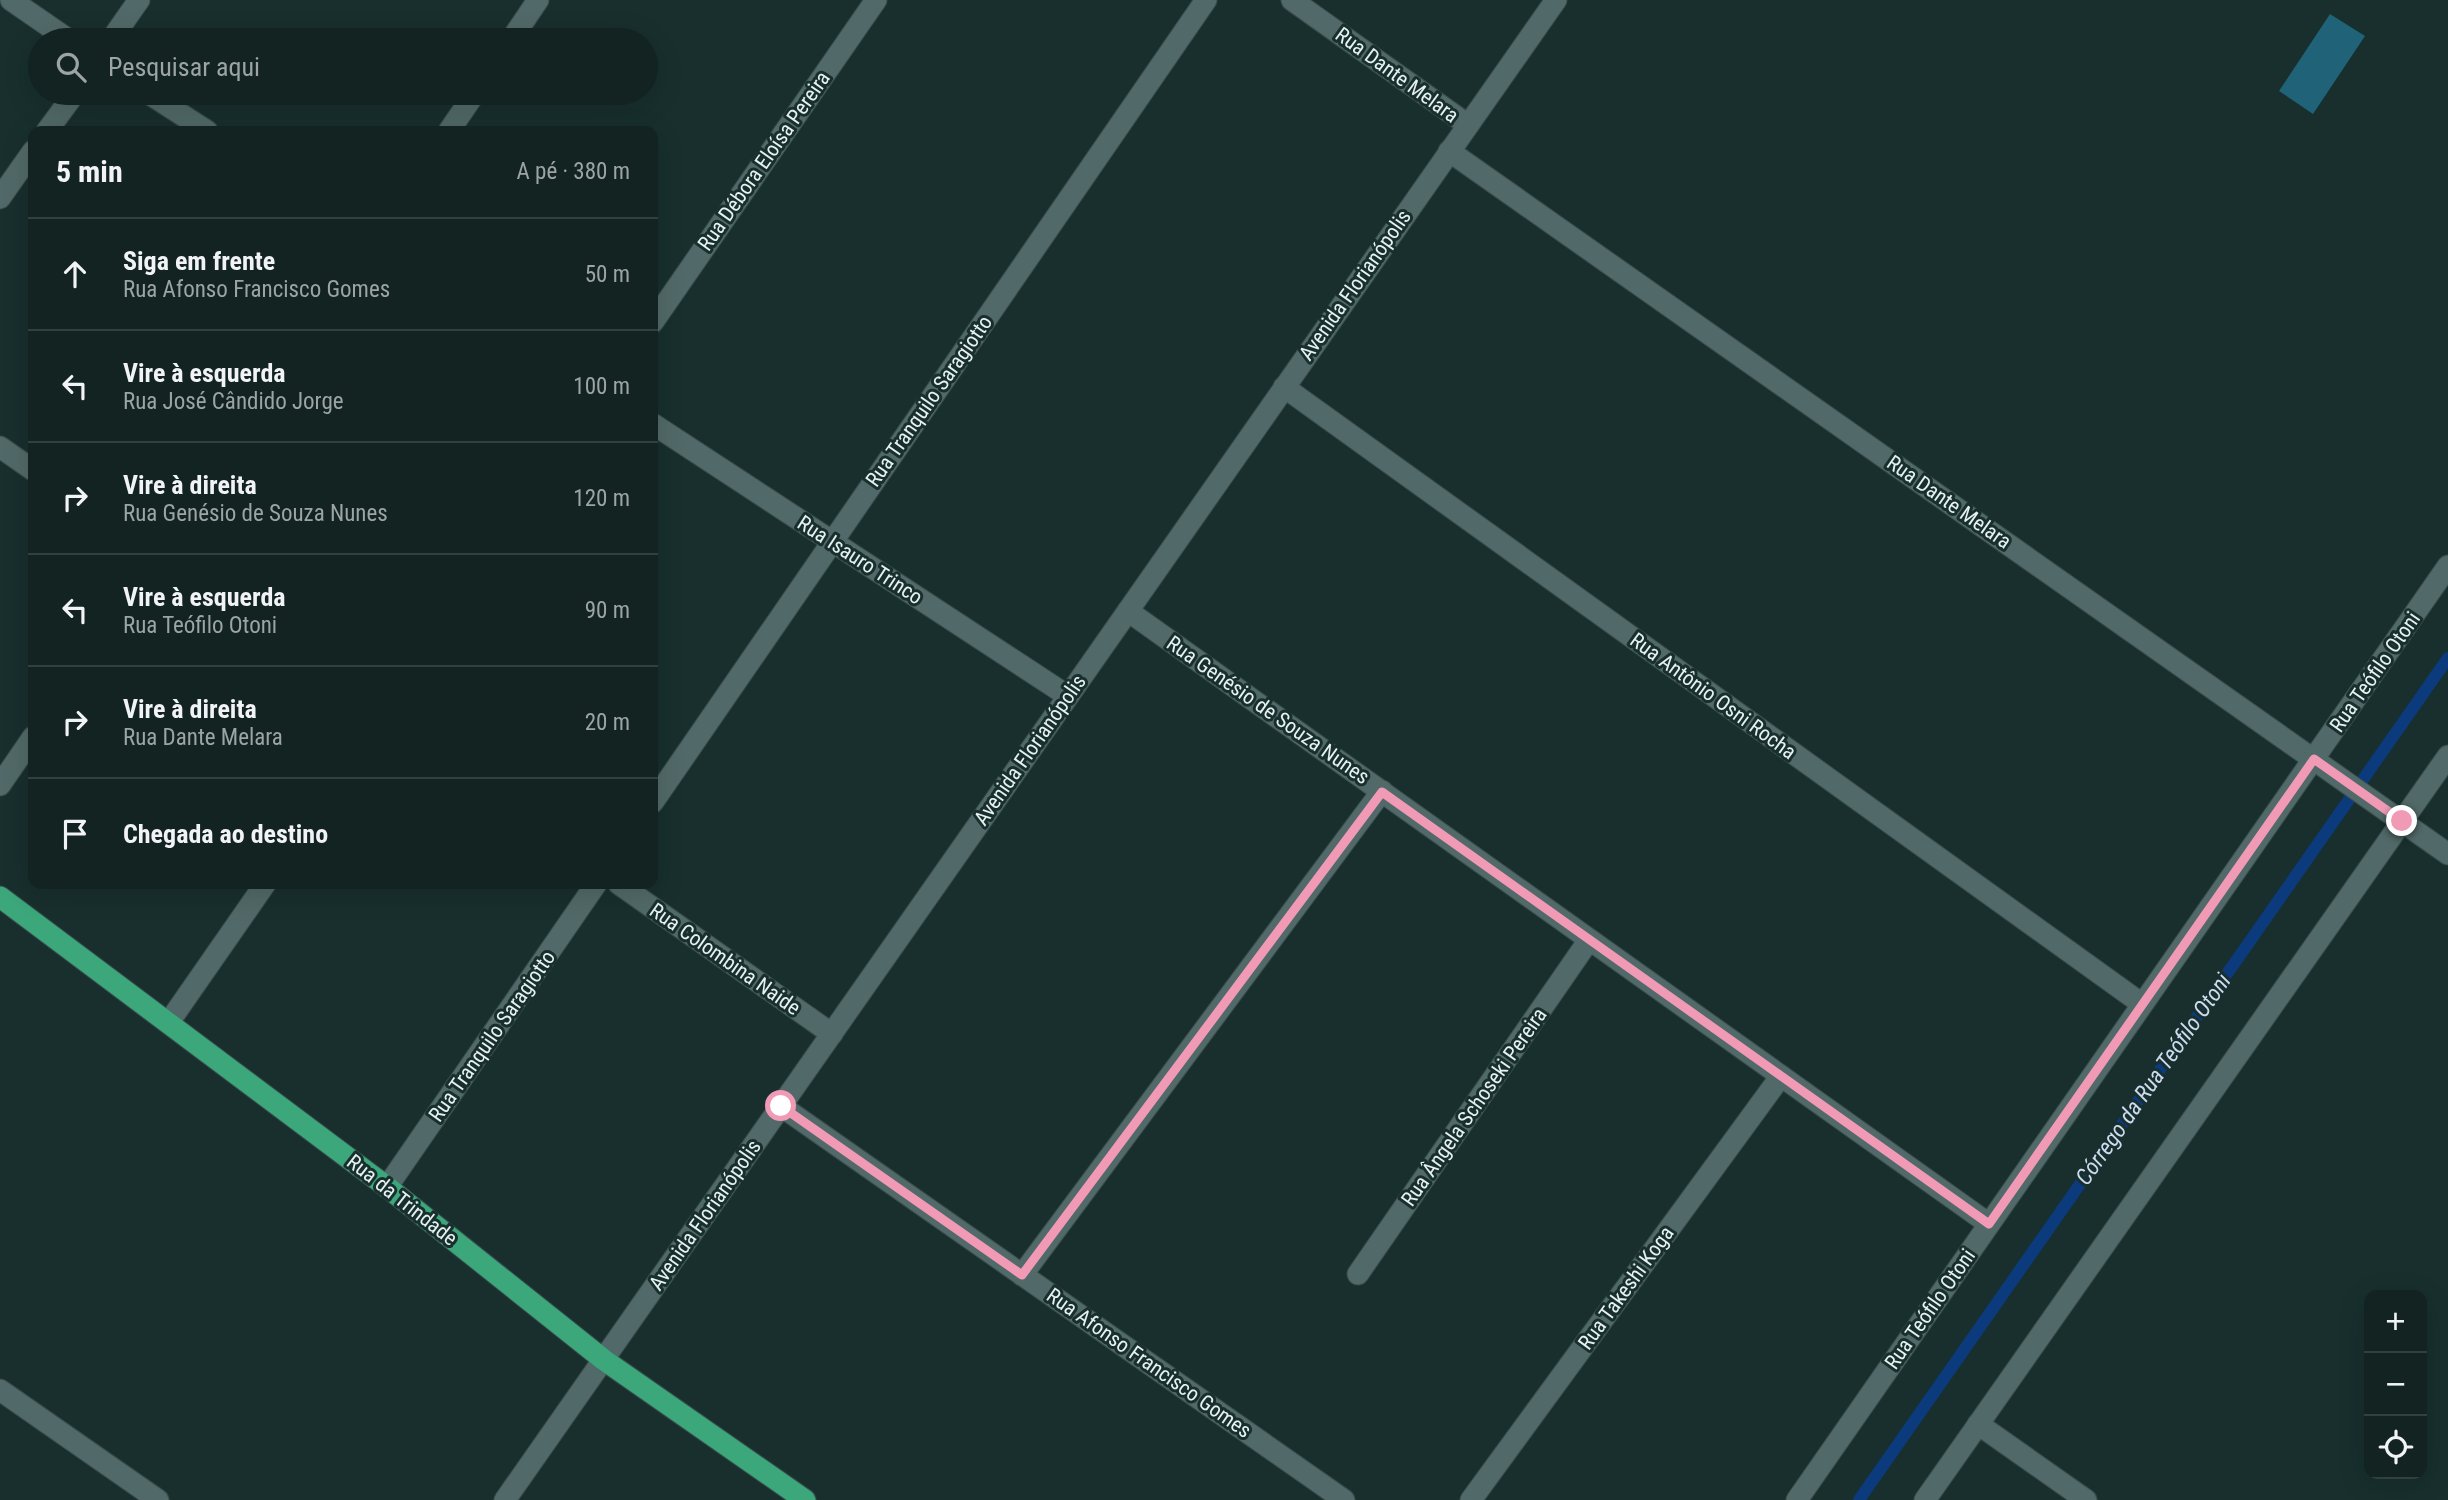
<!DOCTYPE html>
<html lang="pt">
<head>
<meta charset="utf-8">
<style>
  :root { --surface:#122322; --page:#1f2f2f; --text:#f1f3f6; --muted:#9ca4a5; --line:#314040 }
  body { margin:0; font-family:"Roboto Condensed",sans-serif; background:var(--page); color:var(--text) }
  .controls { position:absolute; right:21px; bottom:21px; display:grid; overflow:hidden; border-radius:14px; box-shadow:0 7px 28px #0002 }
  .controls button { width:63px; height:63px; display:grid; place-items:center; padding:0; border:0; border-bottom:2px solid var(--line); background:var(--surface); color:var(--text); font:35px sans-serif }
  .stop { position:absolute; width:21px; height:21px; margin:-16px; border:5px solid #f09ab6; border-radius:50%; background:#fff }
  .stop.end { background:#f09ab6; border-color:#fff; box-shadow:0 2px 7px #0008 }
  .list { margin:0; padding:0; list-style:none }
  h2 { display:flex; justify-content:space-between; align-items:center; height:91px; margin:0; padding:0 28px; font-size:30px }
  h2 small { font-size:23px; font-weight:400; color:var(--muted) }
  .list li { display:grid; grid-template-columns:46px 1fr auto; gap:21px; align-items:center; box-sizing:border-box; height:112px; padding:0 28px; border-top:2px solid var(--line) }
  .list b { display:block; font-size:26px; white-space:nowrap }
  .list p { margin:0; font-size:23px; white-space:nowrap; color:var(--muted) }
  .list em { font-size:23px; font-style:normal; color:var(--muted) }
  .icon { flex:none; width:38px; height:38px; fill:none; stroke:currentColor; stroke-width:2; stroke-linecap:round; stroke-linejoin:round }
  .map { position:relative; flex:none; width:2448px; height:1500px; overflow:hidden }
  .search { position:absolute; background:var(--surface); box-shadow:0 7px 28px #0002; left:28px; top:28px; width:630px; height:77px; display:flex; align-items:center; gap:18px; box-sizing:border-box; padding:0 24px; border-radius:38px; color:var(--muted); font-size:26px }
  .panel { position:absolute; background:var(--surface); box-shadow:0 7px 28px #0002; left:28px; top:126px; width:630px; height:763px; border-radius:14px }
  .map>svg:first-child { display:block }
</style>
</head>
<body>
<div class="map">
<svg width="2448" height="1500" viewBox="0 0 2448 1500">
  <rect width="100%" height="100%" fill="#182f2e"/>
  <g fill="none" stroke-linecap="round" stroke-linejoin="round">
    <path stroke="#0c3b7d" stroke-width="12" d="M1859,1500L2448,658"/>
  </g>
  <path fill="#206278" d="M2330,14L2365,36L2313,114L2279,91Z"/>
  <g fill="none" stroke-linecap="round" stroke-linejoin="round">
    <g stroke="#384c4b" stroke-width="23">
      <g id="minor">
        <path d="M11,0L69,40"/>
        <path d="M1292,0L1468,125"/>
        <path d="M111,40L139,0"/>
        <path d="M511,40L538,0"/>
        <path d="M148,93L207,131"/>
        <path d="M47,131L75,93"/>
        <path d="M449,131L475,93"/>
        <path d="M1449,151L2448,854"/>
        <path d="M0,198L33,151"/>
        <path d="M653,322L876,0"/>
        <path d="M1284,387L2142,1004"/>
        <path d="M653,424L1068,696"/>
        <path d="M0,447L33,470"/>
        <path d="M1128,611L1989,1224"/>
        <path d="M0,785L33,737"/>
        <path d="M653,802L1206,0"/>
        <path d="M619,884L832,1034"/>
        <path d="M169,1022L265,884"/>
        <path d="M781,1106L1344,1500"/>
        <path d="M387,1187L596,884"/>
        <path d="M1358,1274L1589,940"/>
        <path d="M1022,1275L1382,791"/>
        <path d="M0,1390L158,1500"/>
        <path d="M1978,1424L2086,1500"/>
        <path d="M505,1500L1556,0"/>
        <path d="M1471,1500L1781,1076"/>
        <path d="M1797,1500L2448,566"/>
        <path d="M1925,1500L2448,756"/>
      </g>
    </g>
    <g stroke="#384c4b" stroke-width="23">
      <path id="major" d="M0,897L387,1187L604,1360L805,1500"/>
    </g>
    <use href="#minor" stroke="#516968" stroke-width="21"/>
    <use href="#major" stroke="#3ba77b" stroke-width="21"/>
  </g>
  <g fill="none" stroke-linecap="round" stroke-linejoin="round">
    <path stroke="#f09ab6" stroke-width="9" d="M781,1106L1022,1275L1382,792L1989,1224L2314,759L2402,821"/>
  </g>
  <g text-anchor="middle" stroke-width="6" stroke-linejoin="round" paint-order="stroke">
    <g font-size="21" fill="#e5f2f1" stroke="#182f2e">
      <text transform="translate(1397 75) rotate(36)" y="7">Rua Dante Melara</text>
      <text transform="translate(764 161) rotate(-55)" y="7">Rua Débora Eloísa Pereira</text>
      <text transform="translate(1355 285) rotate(-55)" y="7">Avenida Florianópolis</text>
      <text transform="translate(929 401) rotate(-55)" y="7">Rua Tranquilo Saragiotto</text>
      <text transform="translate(1949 502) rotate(35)" y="7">Rua Dante Melara</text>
      <text transform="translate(860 560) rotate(33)" y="7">Rua Isauro Trinco</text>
      <text transform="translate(2375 672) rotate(-55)" y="7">Rua Teófilo Otoni</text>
      <text transform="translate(1713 696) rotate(36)" y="7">Rua Antônio Osni Rocha</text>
      <text transform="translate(1268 710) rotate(35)" y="7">Rua Genésio de Souza Nunes</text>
      <text transform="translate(1030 750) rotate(-55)" y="7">Avenida Florianópolis</text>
      <text transform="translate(725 959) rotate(35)" y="7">Rua Colombina Naide</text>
      <text transform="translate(492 1036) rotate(-55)" y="7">Rua Tranquilo Saragiotto</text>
      <text transform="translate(1474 1107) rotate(-55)" y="7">Rua Ângela Schoseki Pereira</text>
      <text transform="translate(402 1200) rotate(38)" y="7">Rua da Trindade</text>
      <text transform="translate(705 1215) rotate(-55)" y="7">Avenida Florianópolis</text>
      <text transform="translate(1626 1288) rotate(-54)" y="7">Rua Takeshi Koga</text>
      <text transform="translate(1930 1309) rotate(-55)" y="7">Rua Teófilo Otoni</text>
      <text transform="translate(1149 1363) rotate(35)" y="7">Rua Afonso Francisco Gomes</text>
    </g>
    <g font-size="23" font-style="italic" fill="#cedbef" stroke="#182f2e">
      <text transform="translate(2153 1079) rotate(-55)" y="8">Córrego da Rua Teófilo Otoni</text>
    </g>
  </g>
</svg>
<div class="controls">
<button>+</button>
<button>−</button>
<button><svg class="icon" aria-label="locate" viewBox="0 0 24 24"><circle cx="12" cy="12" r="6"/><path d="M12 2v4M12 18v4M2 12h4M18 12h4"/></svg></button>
</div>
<div class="stop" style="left:781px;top:1106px"></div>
<div class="stop end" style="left:2402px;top:821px"></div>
<div class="search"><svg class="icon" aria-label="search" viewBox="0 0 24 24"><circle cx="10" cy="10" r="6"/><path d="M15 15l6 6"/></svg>Pesquisar aqui</div>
<section class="panel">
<h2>5 min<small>A pé · 380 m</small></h2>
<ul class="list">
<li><svg class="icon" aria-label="ahead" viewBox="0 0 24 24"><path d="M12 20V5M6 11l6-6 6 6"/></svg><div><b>Siga em frente</b><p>Rua Afonso Francisco Gomes</p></div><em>50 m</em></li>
<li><svg class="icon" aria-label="left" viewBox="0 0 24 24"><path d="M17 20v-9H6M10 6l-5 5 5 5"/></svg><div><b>Vire à esquerda</b><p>Rua José Cândido Jorge</p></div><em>100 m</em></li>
<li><svg class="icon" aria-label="right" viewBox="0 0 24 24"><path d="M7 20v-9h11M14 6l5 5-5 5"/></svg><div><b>Vire à direita</b><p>Rua Genésio de Souza Nunes</p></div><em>120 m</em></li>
<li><svg class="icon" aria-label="left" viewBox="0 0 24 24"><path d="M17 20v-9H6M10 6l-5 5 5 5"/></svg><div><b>Vire à esquerda</b><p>Rua Teófilo Otoni</p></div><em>90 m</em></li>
<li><svg class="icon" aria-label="right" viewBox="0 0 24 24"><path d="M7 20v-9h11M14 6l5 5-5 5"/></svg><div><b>Vire à direita</b><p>Rua Dante Melara</p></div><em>20 m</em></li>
<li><svg class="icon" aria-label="arrive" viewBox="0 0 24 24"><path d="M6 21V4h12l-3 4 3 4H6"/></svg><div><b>Chegada ao destino</b></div></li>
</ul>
</section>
</div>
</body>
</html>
